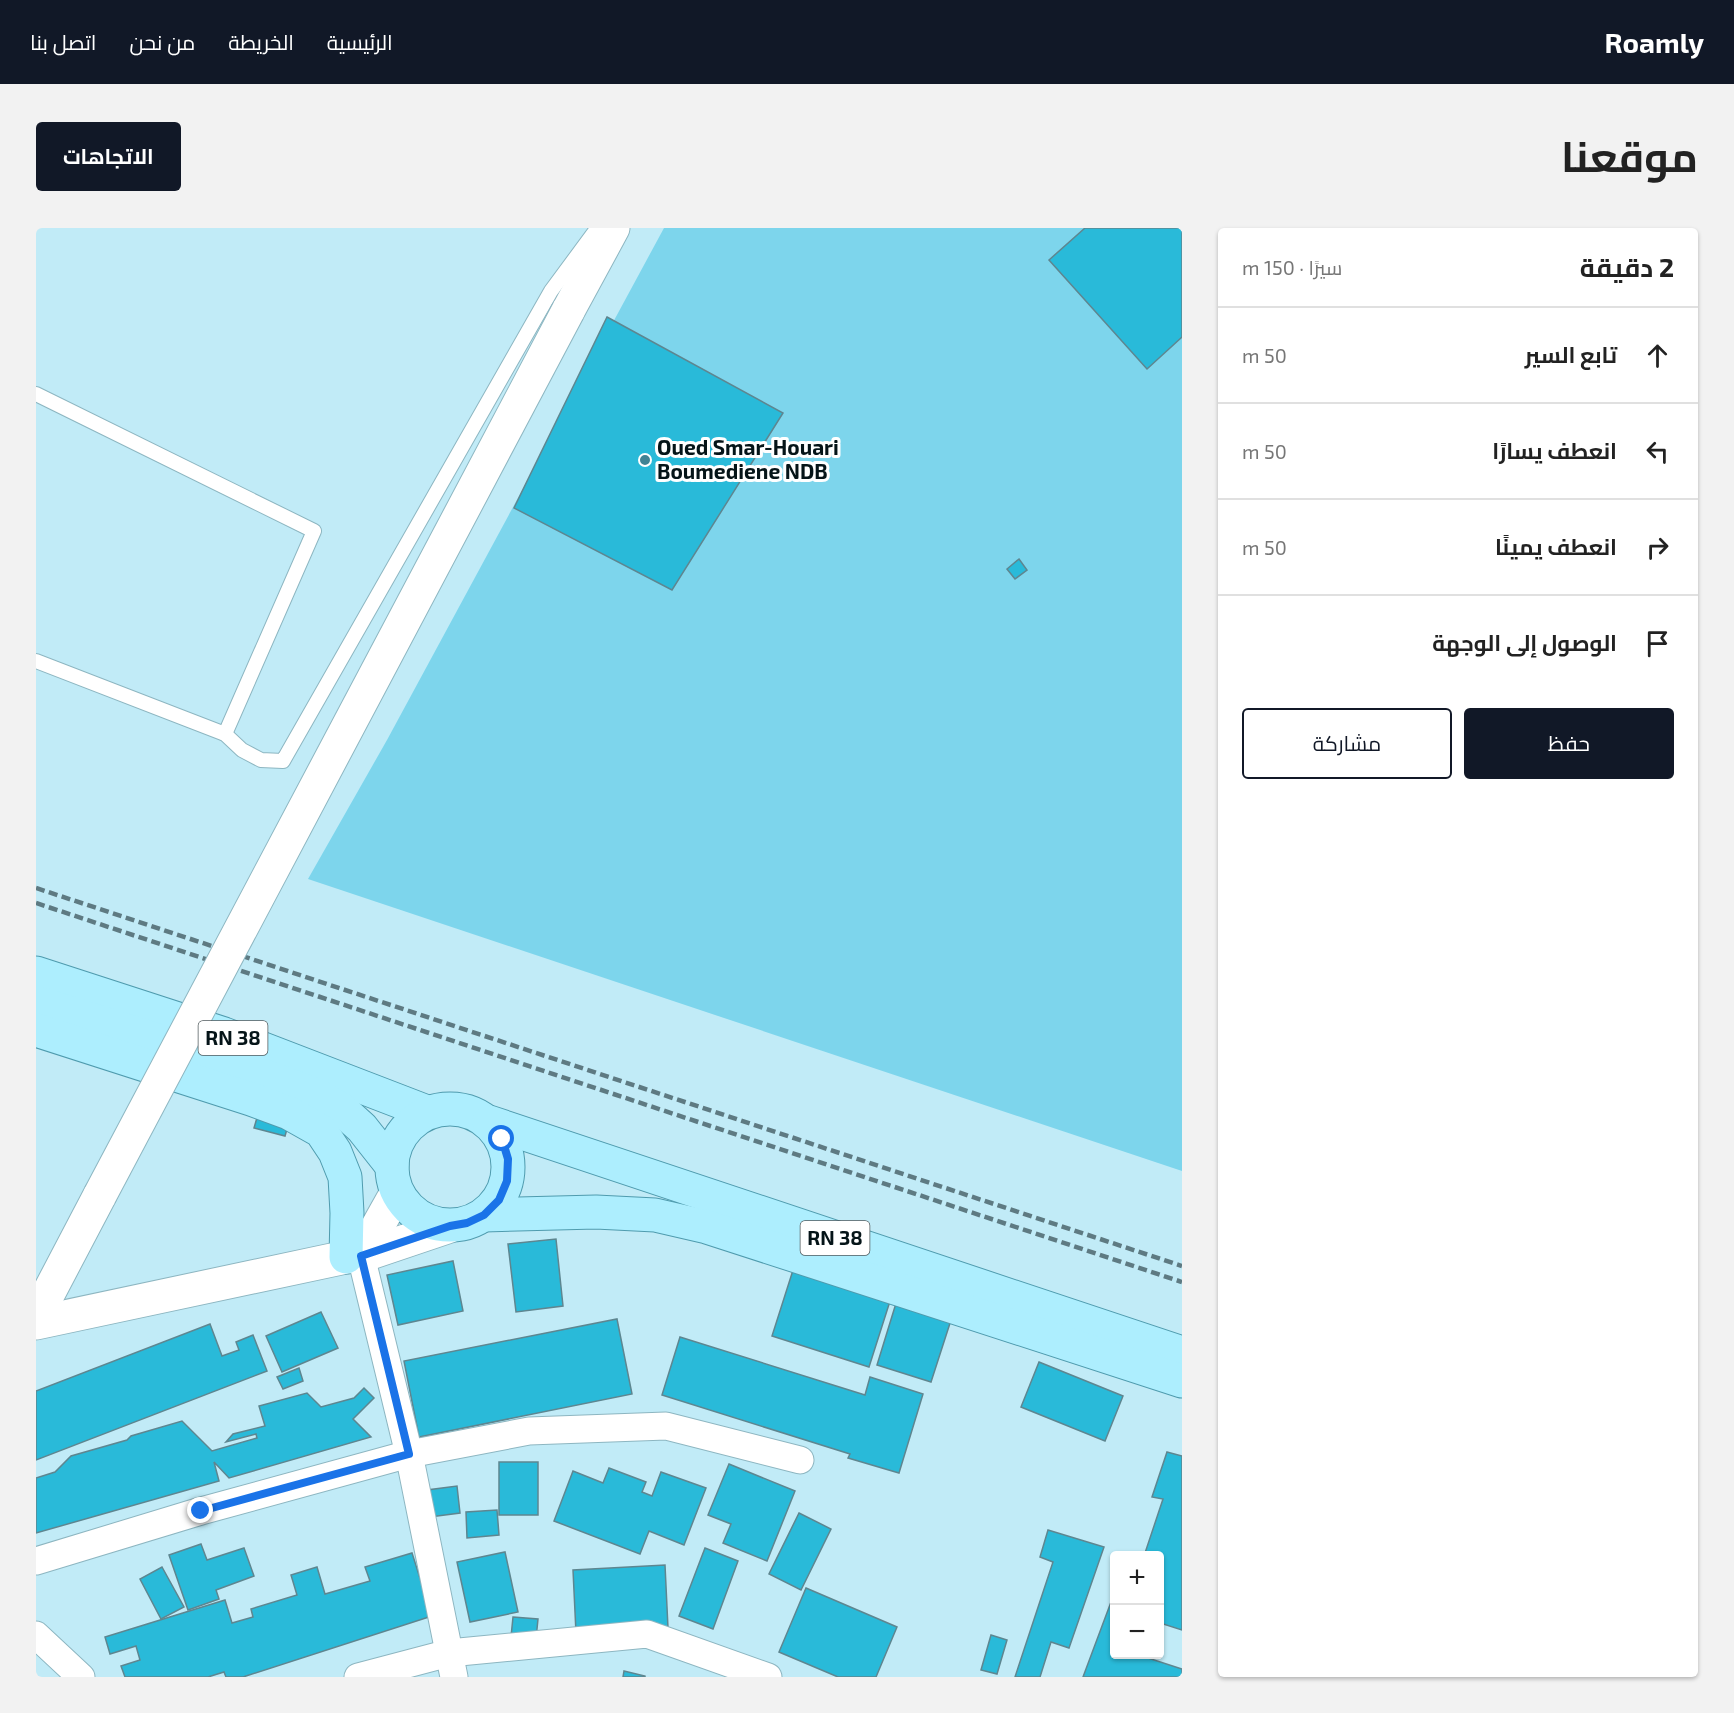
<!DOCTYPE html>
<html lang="ar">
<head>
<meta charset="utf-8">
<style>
  :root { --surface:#fff; --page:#f2f2f2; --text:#222; --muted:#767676; --line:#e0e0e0; --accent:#111827 }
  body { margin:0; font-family:"Exo 2",Cairo,sans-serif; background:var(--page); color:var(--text); direction:rtl }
  .controls { position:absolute; right:18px; bottom:18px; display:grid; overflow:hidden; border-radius:6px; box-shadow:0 2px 4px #0004 }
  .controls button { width:54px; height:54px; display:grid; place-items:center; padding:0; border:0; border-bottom:2px solid var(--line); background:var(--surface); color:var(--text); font:30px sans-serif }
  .stop { position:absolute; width:18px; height:18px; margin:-14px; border:4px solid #1a73e8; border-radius:50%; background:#fff }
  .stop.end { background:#1a73e8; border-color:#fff; box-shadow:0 2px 6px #0008 }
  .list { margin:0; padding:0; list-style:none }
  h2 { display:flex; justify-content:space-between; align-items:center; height:78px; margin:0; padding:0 24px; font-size:26px }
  h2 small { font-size:20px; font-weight:400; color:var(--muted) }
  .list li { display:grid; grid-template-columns:39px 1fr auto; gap:18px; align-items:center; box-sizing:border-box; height:96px; padding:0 24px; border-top:2px solid var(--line) }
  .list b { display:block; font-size:22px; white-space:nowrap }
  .list em { font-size:20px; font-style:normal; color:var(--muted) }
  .actions { display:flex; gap:12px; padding:18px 24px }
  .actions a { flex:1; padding:14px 0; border:2px solid var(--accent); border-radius:6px; text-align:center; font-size:21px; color:var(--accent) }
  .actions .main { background:var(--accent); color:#fff }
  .icon { flex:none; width:33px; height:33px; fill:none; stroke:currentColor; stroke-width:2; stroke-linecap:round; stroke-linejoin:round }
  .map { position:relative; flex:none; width:1146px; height:1449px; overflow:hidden; direction:ltr; border-radius:6px }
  header { display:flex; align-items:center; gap:36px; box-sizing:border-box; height:84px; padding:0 30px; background:var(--accent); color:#fff }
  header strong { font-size:28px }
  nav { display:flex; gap:33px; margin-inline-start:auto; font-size:21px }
  .intro { display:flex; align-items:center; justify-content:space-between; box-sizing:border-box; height:144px; padding:0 36px }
  h1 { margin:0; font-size:42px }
  .button { padding:15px 27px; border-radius:6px; background:var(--accent); color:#fff; font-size:21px; font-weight:700 }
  main { display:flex; gap:36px; padding:0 36px }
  aside { flex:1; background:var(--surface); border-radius:6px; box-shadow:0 2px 4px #0004 }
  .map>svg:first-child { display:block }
</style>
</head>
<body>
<header>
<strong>Roamly</strong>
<nav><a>الرئيسية</a><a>الخريطة</a><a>من نحن</a><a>اتصل بنا</a></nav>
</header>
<div class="intro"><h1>موقعنا</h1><a class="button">الاتجاهات</a></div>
<main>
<aside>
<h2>2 دقيقة<small>سيرًا · 150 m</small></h2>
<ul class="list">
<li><svg class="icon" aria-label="ahead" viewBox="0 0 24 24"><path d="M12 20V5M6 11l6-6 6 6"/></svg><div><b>تابع السير</b></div><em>50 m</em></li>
<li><svg class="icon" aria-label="left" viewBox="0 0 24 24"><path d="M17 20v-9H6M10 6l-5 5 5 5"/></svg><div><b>انعطف يسارًا</b></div><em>50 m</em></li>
<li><svg class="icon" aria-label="right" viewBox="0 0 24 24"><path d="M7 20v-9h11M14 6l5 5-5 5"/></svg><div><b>انعطف يمينًا</b></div><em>50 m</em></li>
<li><svg class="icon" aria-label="arrive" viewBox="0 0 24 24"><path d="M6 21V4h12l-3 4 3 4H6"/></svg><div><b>الوصول إلى الوجهة</b></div></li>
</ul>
<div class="actions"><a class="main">حفظ</a><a>مشاركة</a></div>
</aside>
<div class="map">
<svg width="1146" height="1449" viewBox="0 0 1146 1449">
  <rect width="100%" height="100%" fill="#c1ebf7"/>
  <path fill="#7dd5ec" d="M628,0H1146V943L272,651L351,512Z"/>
  <g fill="#29bad9" stroke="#5e8690" stroke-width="1.5">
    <path d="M1049,0H1146V109L1111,141L1013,32Z"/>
    <path d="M571,89L747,185L636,362L478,280Z"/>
    <path d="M983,331L991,342L979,351L971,341Z"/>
    <path d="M223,883L254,890L249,908L218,900Z"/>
    <path d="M520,1011L527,1078L480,1084L472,1016Z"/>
    <path d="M417,1033L427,1083L362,1097L351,1047Z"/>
    <path d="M758,1039L855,1070L833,1139L736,1108Z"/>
    <path d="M861,1072L916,1089L895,1154L841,1137Z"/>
    <path d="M285,1084L302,1120L246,1144L230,1108Z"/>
    <path d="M581,1091L596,1166L383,1209L368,1133Z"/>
    <path d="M174,1096L186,1128L203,1122L200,1114L217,1107L231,1143L0,1232V1163Z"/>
    <path d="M644,1109L829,1167L834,1149L887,1166L863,1245L812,1230L814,1226L626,1167Z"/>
    <path d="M1003,1134L1087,1168L1069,1213L985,1179Z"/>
    <path d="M263,1140L267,1153L247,1161L241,1149Z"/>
    <path d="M328,1160L338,1170L317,1191L335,1209L193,1250L178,1234L183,1253L0,1305V1250L19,1244L35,1228L91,1212L95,1208L146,1193L176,1223L221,1210L220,1206L190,1214L197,1206L229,1198L223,1178L271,1165L285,1179L318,1170Z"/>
    <path d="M1131,1224L1146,1228V1402L1124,1395V1328H1108L1127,1271L1116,1269Z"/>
    <rect x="463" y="1234" width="39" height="53"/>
    <path d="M693,1236L759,1263L731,1333L687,1315L695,1296L672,1287Z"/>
    <path d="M573,1240L610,1254L606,1264L616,1268L625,1244L670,1260L648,1317L613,1303L604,1326L518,1293L537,1243L567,1255Z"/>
    <path d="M421,1258L424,1285L394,1289L391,1262Z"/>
    <path d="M461,1282L463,1307L431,1310L430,1284Z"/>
    <path d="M763,1285L795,1301L765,1362L733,1346Z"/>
    <path d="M1012,1302L1068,1319L1033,1420L1015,1414L1004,1449H979L1017,1334L1004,1329Z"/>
    <path d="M165,1316L171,1332L208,1320L218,1348L180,1362L183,1371L152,1382L133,1327Z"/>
    <path d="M669,1320L702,1333L677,1401L643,1388Z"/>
    <path d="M469,1324L482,1384L434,1394L421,1334Z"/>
    <path d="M376,1325L396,1388L207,1449H190L188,1444L172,1449H89L85,1438L104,1432L100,1418L74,1426L69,1409L189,1372L196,1395L217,1389L215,1381L261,1367L255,1347L281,1339L289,1366L334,1353L329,1339Z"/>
    <path d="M629,1337L632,1400L540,1405L537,1342Z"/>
    <path d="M126,1339L148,1379L125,1391L104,1351Z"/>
    <path d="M770,1360L861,1399L840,1449H802L743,1424Z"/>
    <path d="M1078,1366V1426H1113L1112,1430L1146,1441V1449H1047Z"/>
    <path d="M477,1389L502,1391L500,1411L475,1409Z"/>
    <path d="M955,1407L971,1412L961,1446L945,1442Z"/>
    <path d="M588,1443L609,1448V1449H587Z"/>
  </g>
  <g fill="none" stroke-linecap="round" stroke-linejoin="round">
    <g stroke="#8db6c1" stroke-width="16">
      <g id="lane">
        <path d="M0,166L278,303L189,506"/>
        <path d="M0,433L189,506L206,522L225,532L247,533L515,63L560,2"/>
      </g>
    </g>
    <g stroke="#8db6c1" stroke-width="29">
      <g id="street">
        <path d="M325,1028L373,1226L418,1449"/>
        <path d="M0,1333L165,1283L373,1226L493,1203L630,1198L764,1232"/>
        <path d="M0,1407L45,1449"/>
        <path d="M322,1449L413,1425L611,1406L732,1449"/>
      </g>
    </g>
    <g stroke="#8db6c1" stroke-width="35">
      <g id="secondary">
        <path d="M532,83L577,0"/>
        <path d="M325,1028L361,964"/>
        <path d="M0,1089L64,967"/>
        <path d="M0,1095L310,1029L325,1028L414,998"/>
      </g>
    </g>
    <g stroke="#4f9bae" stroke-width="35">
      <g id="primary">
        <path d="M0,745L188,806L391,884"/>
        <path d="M0,774L179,830L279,866L305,881L326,900L356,938"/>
        <path d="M0,802L215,871L253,885L285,903L299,924L309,949L311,985L310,1029"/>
        <circle cx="414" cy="939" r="58"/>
        <path d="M453,894L1146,1125"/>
        <path d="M448,987L560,984L619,987L671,999L1146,1153"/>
      </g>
    </g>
    <use href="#lane" stroke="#fff" stroke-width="14"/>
    <use href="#street" stroke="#fff" stroke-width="27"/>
    <use href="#secondary" stroke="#fff" stroke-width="33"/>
    <use href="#primary" stroke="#adeefe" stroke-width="33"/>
    <g stroke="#5e7a82" stroke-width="4.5" stroke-dasharray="9 4.5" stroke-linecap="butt">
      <path d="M0,660L1146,1038"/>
      <path d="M0,675L1146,1054"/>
    </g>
    <g stroke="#8db6c1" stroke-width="35" stroke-linecap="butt">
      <path id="secondary-bridge" d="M64,967L532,83"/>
    </g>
    <use href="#secondary-bridge" stroke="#fff" stroke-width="33"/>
  </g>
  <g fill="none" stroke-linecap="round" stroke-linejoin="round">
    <path stroke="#1a73e8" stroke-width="8" d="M165,1283L373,1226L325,1028L414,998L431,995L448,987L463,972L471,953L472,931L466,911"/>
  </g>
  <circle fill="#418394" stroke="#fff" stroke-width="2" cx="609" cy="232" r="6"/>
  <g text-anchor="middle" stroke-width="6" stroke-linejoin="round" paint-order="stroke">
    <g fill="#fff" stroke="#505a5d" stroke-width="1.5">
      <rect x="162.5" y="793" width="69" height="34" rx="4.5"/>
      <rect x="764.5" y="993" width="69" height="34" rx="4.5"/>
    </g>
    <g font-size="20" font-weight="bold" fill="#051418">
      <text x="197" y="817">RN 38</text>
      <text x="799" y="1017">RN 38</text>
    </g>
    <g font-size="21" font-weight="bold" fill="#051418" stroke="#fff" text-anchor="start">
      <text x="621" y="227">Oued Smar-Houari<tspan x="621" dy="24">Boumediene NDB</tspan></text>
    </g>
  </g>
</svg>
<div class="controls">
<button>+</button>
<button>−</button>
</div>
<div class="stop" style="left:466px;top:911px"></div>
<div class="stop end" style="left:165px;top:1283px"></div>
</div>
</main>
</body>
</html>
